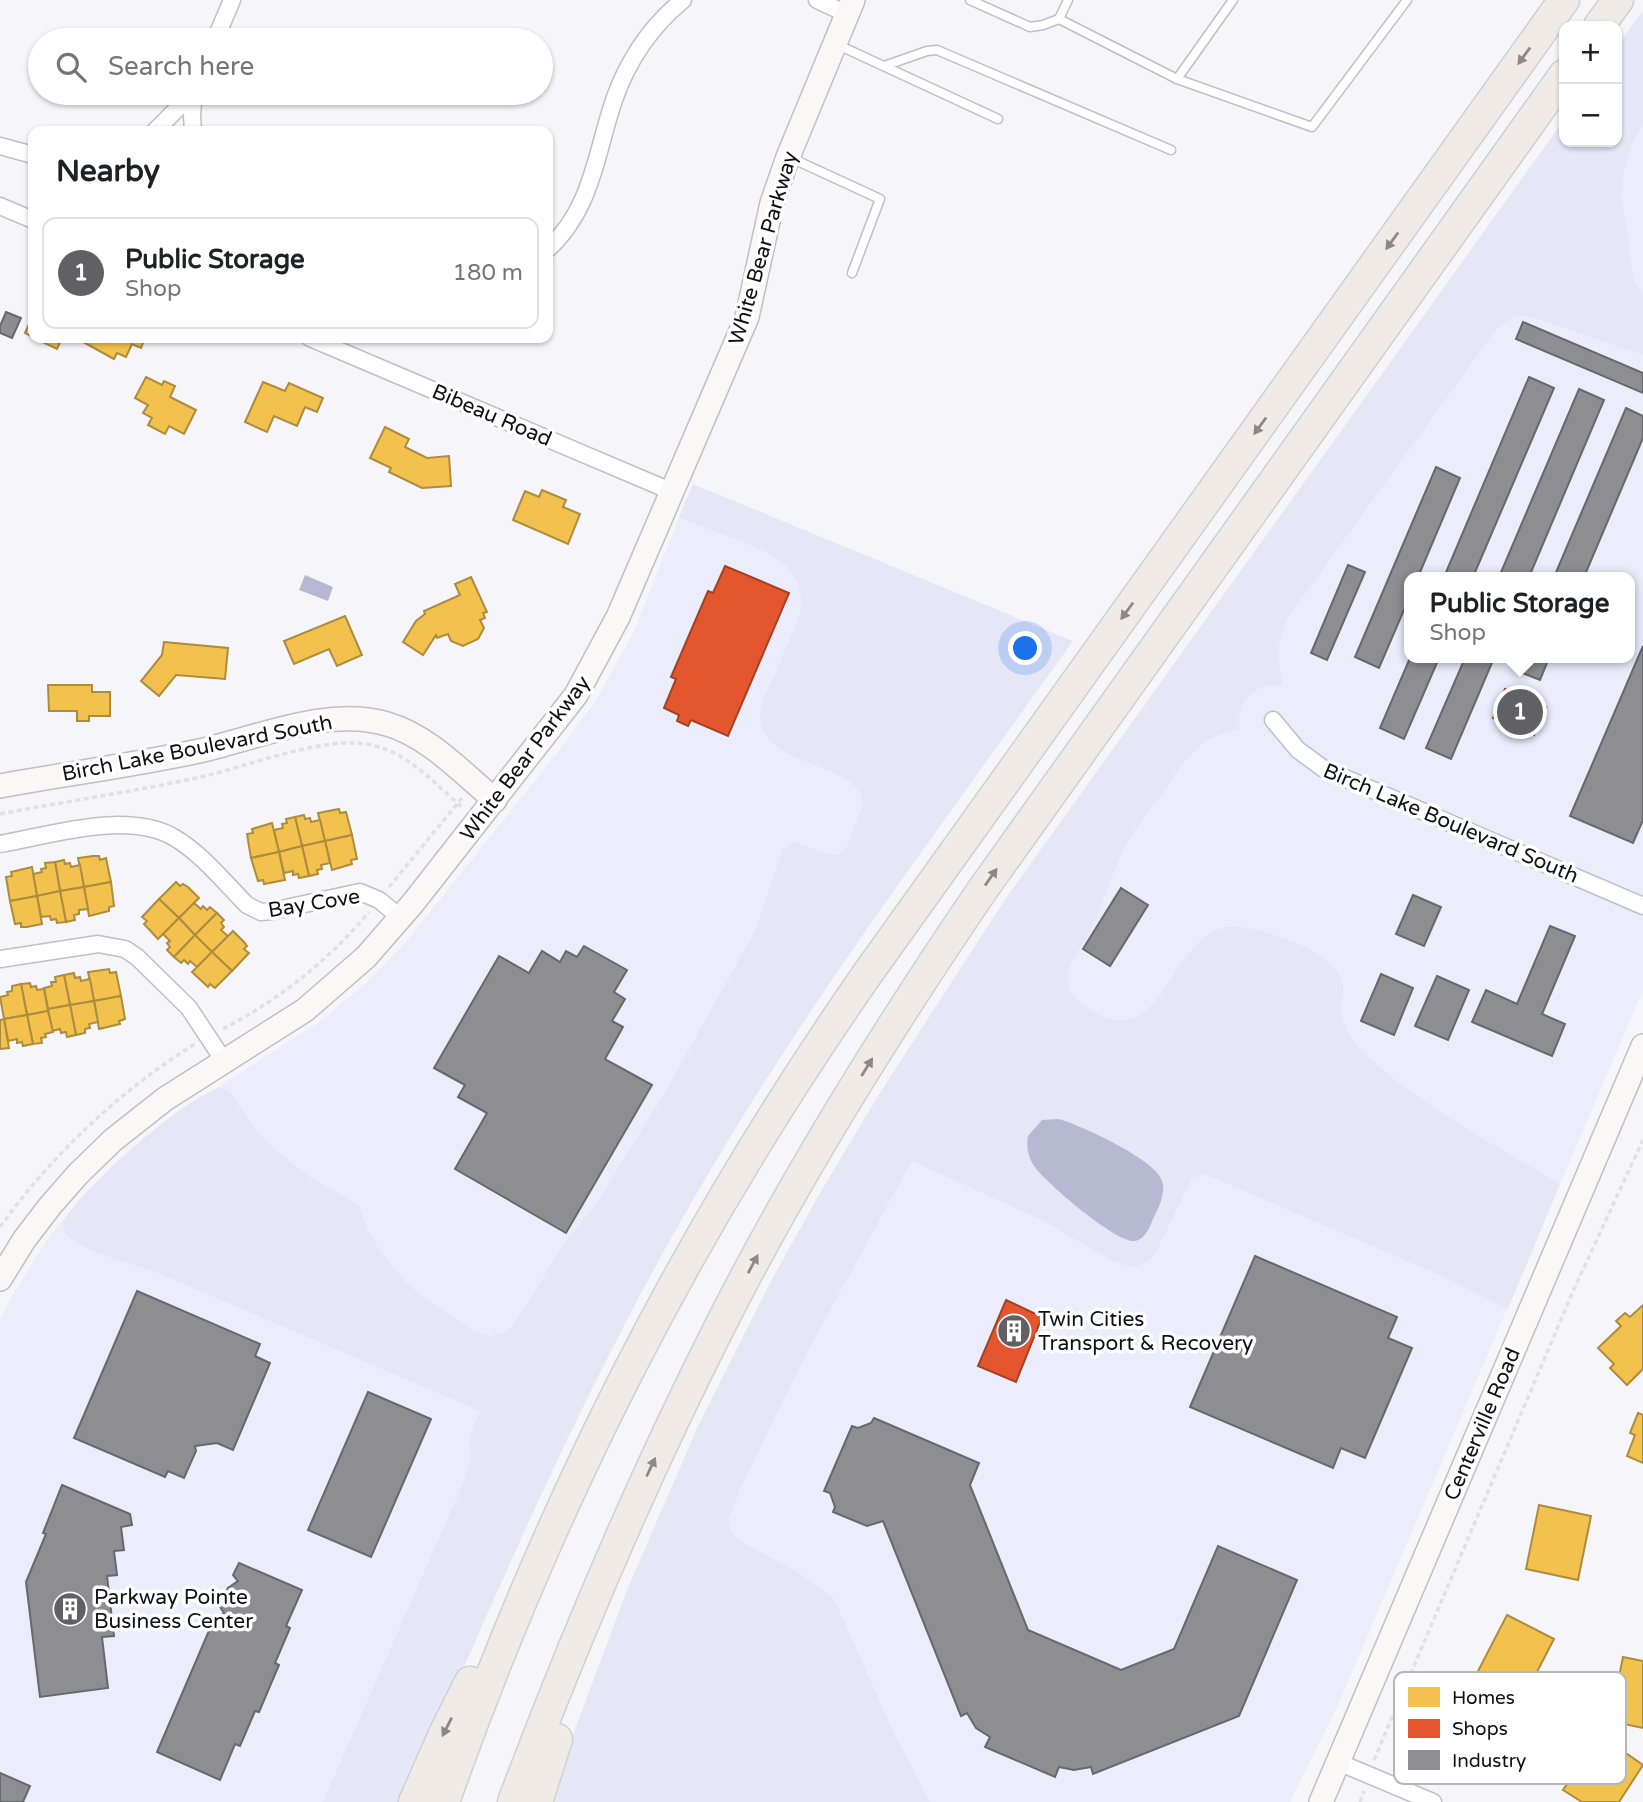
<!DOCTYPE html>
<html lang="en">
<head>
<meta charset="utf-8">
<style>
  :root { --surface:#fff; --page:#f6f6f6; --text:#202124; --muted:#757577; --line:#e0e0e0; --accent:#606065 }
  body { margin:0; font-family:"Varela Round",sans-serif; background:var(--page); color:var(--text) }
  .controls { position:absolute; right:21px; top:21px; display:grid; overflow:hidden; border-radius:14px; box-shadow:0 2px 5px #0004 }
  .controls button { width:63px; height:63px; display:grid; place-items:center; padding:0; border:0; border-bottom:2px solid var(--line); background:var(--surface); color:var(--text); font:35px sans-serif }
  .you { position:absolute; left:1026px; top:649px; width:24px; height:24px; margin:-18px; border:5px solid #fff; border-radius:50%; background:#1a73e8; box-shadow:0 0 0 10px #1a73e833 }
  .badge { display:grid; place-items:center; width:46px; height:46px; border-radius:50%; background:var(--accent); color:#fff; font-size:23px; font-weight:700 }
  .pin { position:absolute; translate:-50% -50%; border:4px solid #fff; box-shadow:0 2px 7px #0006 }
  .popup { position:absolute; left:1404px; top:572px; width:231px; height:91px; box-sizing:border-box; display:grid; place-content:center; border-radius:14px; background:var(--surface); filter:drop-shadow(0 2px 5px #0005); font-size:23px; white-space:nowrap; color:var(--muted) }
  .popup b { font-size:26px; color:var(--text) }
  .popup::after { content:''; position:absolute; left:50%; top:100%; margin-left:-14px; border:14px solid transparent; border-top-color:var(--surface) }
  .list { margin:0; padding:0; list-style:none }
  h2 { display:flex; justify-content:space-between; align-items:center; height:91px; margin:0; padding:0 28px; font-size:30px }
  h2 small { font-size:23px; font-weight:400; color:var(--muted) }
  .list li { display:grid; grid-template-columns:46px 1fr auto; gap:21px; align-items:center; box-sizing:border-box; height:112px; margin:0 14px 14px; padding:0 14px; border:2px solid var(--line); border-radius:14px }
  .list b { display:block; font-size:26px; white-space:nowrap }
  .list p { margin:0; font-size:23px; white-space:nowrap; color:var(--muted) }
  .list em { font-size:23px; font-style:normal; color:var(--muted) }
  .icon { flex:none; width:38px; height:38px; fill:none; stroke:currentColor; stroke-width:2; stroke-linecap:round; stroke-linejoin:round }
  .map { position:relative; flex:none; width:1643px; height:1802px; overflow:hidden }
  .search { position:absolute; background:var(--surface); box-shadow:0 2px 5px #0004; left:28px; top:28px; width:525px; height:77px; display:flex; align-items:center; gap:18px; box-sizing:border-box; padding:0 24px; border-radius:38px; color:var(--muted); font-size:26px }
  .panel { position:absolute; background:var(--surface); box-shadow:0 2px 5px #0004; left:28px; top:126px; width:525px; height:217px; border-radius:14px }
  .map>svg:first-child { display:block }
</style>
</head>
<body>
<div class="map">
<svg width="1643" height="1802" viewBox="0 0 1643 1802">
  <rect width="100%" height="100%" fill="#f5f5fa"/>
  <g fill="#ebedfc" fill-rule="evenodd">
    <path d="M1643,64V990L1335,1712L1290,1802H596L791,1314L1617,142ZM1410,577H1630V658H1410Z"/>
    <path d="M687,498L1039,647L863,894L345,1802H0V1319L13,1294L51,1234L91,1187L117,1161L175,1114L318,1023L365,984L406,942L562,747L598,697L634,631Z"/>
  </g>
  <g fill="#e5e7f7">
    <path d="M1643,10V124L1632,144L1627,159L1623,178L1622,199L1634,280L1643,296V355L1526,315L1513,317L1497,328L1289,616C1277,638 1276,661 1283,685C1256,682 1236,700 1240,728C1223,733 1206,738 1193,752C1181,764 1172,780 1162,794C1146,815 1129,836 1119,860C1108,882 1102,907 1092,929C1084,944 1066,963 1068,981C1069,989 1075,998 1081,1003C1158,1062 1165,952 1217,930C1227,925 1242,927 1253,929C1279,935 1338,954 1343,985C1345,994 1341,1003 1342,1011C1342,1028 1355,1045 1367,1056C1424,1108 1495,1145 1560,1184L1508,1309L1442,1276L1205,1174L1192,1178L1153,1258L1138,1266H1127L1113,1261L1040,1219L912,1161L805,1356L742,1485L728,1520L731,1531L740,1541L799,1573L834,1599L891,1727L930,1802H548L627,1590L698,1426L771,1281L820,1193L876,1099L1006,898L1564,120V142H1617V47Z"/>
    <path d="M693,484L1073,641C948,817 816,990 707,1176C588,1376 498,1589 405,1802H323L458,1495C464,1480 477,1455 468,1442L480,1411L156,1272C135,1265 80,1250 67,1235C62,1230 63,1225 65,1219C84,1188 188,1092 223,1088L229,1091L258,1132L275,1150L306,1174L358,1205L369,1232L381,1252L404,1280L422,1297L474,1331L489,1336L501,1334L511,1327L525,1308L559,1250L598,1201L668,1087L756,929L783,849L794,842L831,855L841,854L847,846L863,804C861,759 749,769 761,707C763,697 769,686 774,677C782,657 791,637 799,617C810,568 772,554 735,539C716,532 698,525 679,517Z"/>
  </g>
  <g fill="#b7b9d2">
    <path d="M305,575L333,587L328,601L299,590Z"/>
    <path d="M1059,1119C1080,1125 1157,1160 1162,1181C1166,1193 1159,1207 1154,1217C1150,1226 1146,1239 1135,1241C1117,1244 1045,1182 1034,1166C1028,1157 1026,1146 1028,1136L1042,1120Z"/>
  </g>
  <g fill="#f2c14e" stroke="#ae8c3d" stroke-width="2">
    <path d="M33,315V337L25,333Z"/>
    <path d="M34,338H62L57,349Z"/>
    <path d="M76,338H145L141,348L132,344L126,357L117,353L114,359Z"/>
    <path d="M146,377L162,385L164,381L175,386L170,397L196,410L184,434L169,426L165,434L148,425L152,418L143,413L148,405L135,398Z"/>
    <path d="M263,382L285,391L289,383L323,398L317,412L305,407L297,426L274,416L267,432L245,422Z"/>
    <path d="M385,427L409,439L405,447L427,458L449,456L451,486L422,488L389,472L391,468L370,458Z"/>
    <path d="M542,490L566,500L563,507L580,514L568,544L513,520L525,491L539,497Z"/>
    <path d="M471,577L487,612L483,613L485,618L480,620L484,628L478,639L463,646L451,641L448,634L437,638L436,635L423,655L403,642L416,621L425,614L424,611L460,595L455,584Z"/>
    <path d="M345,616L362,655L337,666L329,649L294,664L284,641Z"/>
    <path d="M164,642L228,648L225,679L176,675L159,696L141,681L162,655Z"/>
    <path d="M48,685H92V692H110V716H89V721H77V711H49Z"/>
    <path d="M339,809L340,813L346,812L352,835L325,841L318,813Z"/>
    <path d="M304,815L305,819L310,818L311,822L320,820L325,841L302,846L295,817Z"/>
    <path d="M295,817L302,846L279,852L274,830L283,828L282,824L287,823L286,819Z"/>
    <path d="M272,823L279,852L251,858L247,834L253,833L252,829Z"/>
    <path d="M352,835L357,859L351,860L352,864L332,870L325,841Z"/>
    <path d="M325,841L330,863L321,865L322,869L317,870L318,874L309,876L302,846Z"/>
    <path d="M302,846L309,876L299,878L298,874L293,875V871L284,873L279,852Z"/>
    <path d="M279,852L285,880L264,884L263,880L258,881L251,858Z"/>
    <path d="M93,856H99L100,860L106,858L111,882L84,887L78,858Z"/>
    <path d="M64,860L65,864L70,863L71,867L80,865L84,887L60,891L55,862Z"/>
    <path d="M55,862L60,891L37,896L33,874L42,872L41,869L46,868L45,863Z"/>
    <path d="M32,867L37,896L10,901L6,877L12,876L11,872Z"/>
    <path d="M111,882L114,906L109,907V911L89,916L84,887Z"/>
    <path d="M176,882L180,886L183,884L188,887L199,898L179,918L159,899Z"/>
    <path d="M84,887L88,909L79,910V914L74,915L75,920L66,922L60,891Z"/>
    <path d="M60,891L66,922L57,923L56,919L51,920L50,916L41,917L37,896Z"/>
    <path d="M37,896L42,924L27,927H21V923L15,924L10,901Z"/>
    <path d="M159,899L179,918L158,939L144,924L147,921L142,917Z"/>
    <path d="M194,903L201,909L203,906L207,910L210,907L217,913L195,935L179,918Z"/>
    <path d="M217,913L224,920L221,923L224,927L221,930L228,936L212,952L195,935Z"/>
    <path d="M179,918L195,935L174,957L167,950L170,947L167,943L170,941L163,934Z"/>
    <path d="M233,931L244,942L247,946L244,949L249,953L232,971L212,952Z"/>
    <path d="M195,935L212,952L197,967L190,961L188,964L184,960L181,963L174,957Z"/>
    <path d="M212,952L232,971L215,988L210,984L208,987L192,972Z"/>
    <path d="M109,969L110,973L116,972L121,996L94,1001L88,972Z"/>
    <path d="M74,973L75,978L80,977L81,981L90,979L94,1001L70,1005L64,975Z"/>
    <path d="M64,975L70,1005L48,1009L44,988L52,986L51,982H56L55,977Z"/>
    <path d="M30,983L31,987L36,986L37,990L44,989L48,1011L27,1015L21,984Z"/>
    <path d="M21,984L27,1015L4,1019L0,997L8,995L7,992L12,991V986Z"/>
    <path d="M121,996L125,1019L119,1021L120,1024L99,1029L94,1001Z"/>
    <path d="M94,1001L98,1022L89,1024L90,1028L85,1029V1033L76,1035L70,1005Z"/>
    <path d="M70,1005L76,1035L67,1037L66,1032L61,1033L60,1029L52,1031L48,1009Z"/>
    <path d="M48,1011L53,1032L45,1034L46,1037L41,1038L42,1043L33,1044L27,1015Z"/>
    <path d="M27,1015L33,1044L23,1046L22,1042L17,1043V1039L8,1041L4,1019Z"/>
    <path d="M4,1019L9,1048L0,1049V1020Z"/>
    <path d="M1643,1305V1369L1627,1385L1610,1368L1614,1364L1598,1348L1621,1326L1616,1321L1625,1313L1630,1317Z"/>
    <path d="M1638,1413L1643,1415V1463L1627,1456L1635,1435L1630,1433Z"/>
    <path d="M1539,1505L1591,1516L1578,1580L1526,1569Z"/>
    <path d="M1507,1615L1554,1639L1524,1697L1477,1673Z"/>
    <path d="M1623,1657L1643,1661V1728L1610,1721Z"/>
    <path d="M1464,1697L1515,1708L1502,1772L1450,1761Z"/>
    <path d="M1600,1735L1643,1765L1619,1802H1582L1563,1790Z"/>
  </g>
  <g fill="#e4572e" stroke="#a44226" stroke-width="2">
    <path d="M725,566L789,593L728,736L691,720L688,726L677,721L679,715L664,708L676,679L671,677L708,591L713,593Z"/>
    <path d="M1505,689L1546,707L1534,735L1493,718Z"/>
    <path d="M1006,1300L1042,1317L1016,1382L978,1366Z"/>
  </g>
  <g fill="#8d8d92" stroke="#67686c" stroke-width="2">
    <path d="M6,312L21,318L12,338L0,333V326Z"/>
    <path d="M1523,322L1643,373V393L1516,339Z"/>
    <path d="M1529,377L1554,388L1473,577H1444Z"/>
    <path d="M1579,389L1604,400L1529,577H1499Z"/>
    <path d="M1626,408L1643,416V438L1584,577H1554Z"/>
    <path d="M1436,467L1460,478L1418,577H1410V596L1379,668L1355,657Z"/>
    <path d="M1348,565L1365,572L1327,660L1311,653Z"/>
    <path d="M1643,646V820L1633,843L1570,816Z"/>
    <path d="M1410,658H1439L1404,739L1380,728Z"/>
    <path d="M1465,658H1494L1451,759L1426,748Z"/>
    <path d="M1520,658H1549L1540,680L1515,670Z"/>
    <path d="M1121,888L1148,905L1110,966L1083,949Z"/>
    <path d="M1413,895L1441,907L1424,946L1396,934Z"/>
    <path d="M1550,926L1575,936L1542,1014L1565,1024L1552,1056L1472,1022L1486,990L1517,1004Z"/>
    <path d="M584,946L627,970L614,992L625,999L612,1021L623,1027L605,1059L652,1085L566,1233L455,1169L487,1113L458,1097L465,1085L434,1068L499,956L529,973L542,951L560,962L566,951L577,957Z"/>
    <path d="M1381,974L1413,988L1394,1035L1361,1021Z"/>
    <path d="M1437,976L1469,990L1448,1040L1415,1026Z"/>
    <path d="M1255,1256L1397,1317L1388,1338L1412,1348L1365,1458L1341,1448L1333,1468L1190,1407Z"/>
    <path d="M137,1291L260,1344L255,1356L270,1363L233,1450L217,1443L195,1446L196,1451L184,1478L168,1471L165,1477L74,1438Z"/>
    <path d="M368,1392L431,1419L371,1557L308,1530Z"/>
    <path d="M874,1418L979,1463L970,1485L1028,1630L1121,1670L1174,1649L1218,1546L1297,1580L1239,1716L1093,1774L1091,1767L1074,1770L1059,1767L1055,1777L985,1747L990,1737L976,1728L967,1713L961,1716L883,1521L867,1526L833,1512L835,1507L830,1493L824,1491L852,1426L858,1428L871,1423Z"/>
    <path d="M62,1485L130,1514L132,1525L121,1527L124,1550L114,1551L117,1575L107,1576L114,1636L102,1637L108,1688L40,1697L26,1582L46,1534L43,1533Z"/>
    <path d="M239,1563L302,1590L286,1626L290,1628L275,1663L279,1665L259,1712L255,1711L240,1746L235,1744L220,1780L157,1752L214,1619L224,1613L220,1607L228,1588L238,1581L233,1575Z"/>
    <path d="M0,1773L30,1786L23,1802H0Z"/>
  </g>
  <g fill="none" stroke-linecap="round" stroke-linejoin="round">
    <g stroke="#bfbfc4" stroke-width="11">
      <g id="lane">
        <path d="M970,0L1030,27L1043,25L1059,19L1177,79L1312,127L1407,0"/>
        <path d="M1059,19L1068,0"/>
        <path d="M836,44L998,119"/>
        <path d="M884,66L927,51L937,50L1171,150"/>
        <path d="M1177,79L1233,0"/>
        <path d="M791,158L880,199L852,273"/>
      </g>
    </g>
    <g stroke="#bfbfc4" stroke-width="19">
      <g id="street">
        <path d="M817,0L847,14"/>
        <path d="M215,40L232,0"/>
        <path d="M155,131L184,102L189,93"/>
        <path d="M193,131L192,115L194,93"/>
        <path d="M0,146L33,155"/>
        <path d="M0,206L33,220"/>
        <path d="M548,249C592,209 596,153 614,100C628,60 650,27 683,0"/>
        <path d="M310,338L673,492"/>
        <path d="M1273,720L1298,750L1324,769L1643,906"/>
        <path d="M0,844C52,835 128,810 175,838C202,854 225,883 247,905L261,912L272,911L360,892L379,900L401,918"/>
        <path d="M0,959L98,944L125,949L137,957L189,1008L224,1061"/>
        <path d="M1338,1762L1433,1802"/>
      </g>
    </g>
    <g stroke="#bfbfc4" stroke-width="26">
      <g id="secondary">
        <path d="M0,786C66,774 134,765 199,751C257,738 329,706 387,724C429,736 462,773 495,800"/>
        <path d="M0,1279L24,1240L50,1206L78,1174L113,1140L165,1099L305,1010L366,957L413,903L576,695L618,617L747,317L772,203L788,157L853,0"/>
        <path d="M1321,1802L1643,1046"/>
      </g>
    </g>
    <g stroke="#d0d0d3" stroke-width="33">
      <g id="highway">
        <path d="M1599,26L1618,0"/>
        <path d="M414,1802L444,1734L470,1682"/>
        <path d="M444,1802C550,1502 686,1234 868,973L1564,0"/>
        <path d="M513,1802C574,1640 641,1482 719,1328C796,1175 887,1030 983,889L1564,75"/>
        <path d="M537,1802L557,1739"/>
      </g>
    </g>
    <g stroke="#e1e1e4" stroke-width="3.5" stroke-dasharray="5 3.5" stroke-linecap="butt">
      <path d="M0,814C68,801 137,791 205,776C252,765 325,735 372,745C409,753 436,785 463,808"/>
      <path d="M389,887L462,798"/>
      <path d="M223,1029C280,999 328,961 369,912"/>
      <path d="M0,1227C53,1154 118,1092 195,1044"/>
      <path d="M1374,1760L1574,1289L1643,1140"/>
      <path d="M1360,1802L1364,1791"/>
    </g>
    <use href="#lane" stroke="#fefefe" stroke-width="8"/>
    <use href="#street" stroke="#fefefe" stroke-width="16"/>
    <use href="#secondary" stroke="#faf8f7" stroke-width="23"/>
    <use href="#highway" stroke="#f1ebe7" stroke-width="30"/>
  </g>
  <defs><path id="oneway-solid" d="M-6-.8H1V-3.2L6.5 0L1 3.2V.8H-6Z" transform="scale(1.75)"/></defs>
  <g fill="#8b8888">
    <use href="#oneway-solid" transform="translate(1524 56) rotate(126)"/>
    <use href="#oneway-solid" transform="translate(1392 241) rotate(126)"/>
    <use href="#oneway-solid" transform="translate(1260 426) rotate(126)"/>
    <use href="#oneway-solid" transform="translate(1127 611) rotate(126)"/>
    <use href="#oneway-solid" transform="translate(991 877) rotate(-55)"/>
    <use href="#oneway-solid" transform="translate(867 1067) rotate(-58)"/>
    <use href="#oneway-solid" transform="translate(753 1264) rotate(-62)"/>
    <use href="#oneway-solid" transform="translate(651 1467) rotate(-65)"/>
    <use href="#oneway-solid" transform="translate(447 1727) rotate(117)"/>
  </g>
  <defs>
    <g id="building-disc" transform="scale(1.75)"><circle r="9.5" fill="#606065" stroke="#fff"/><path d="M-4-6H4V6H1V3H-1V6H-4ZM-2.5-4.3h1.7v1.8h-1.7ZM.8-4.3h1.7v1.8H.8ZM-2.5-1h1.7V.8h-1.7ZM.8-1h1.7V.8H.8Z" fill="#fff"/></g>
  </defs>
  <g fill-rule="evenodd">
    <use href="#building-disc" x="1014" y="1331"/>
    <use href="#building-disc" x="70" y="1609"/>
  </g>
  <g text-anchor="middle" stroke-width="7" stroke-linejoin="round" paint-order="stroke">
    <g font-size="21" fill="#0f1015" stroke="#fff">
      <text transform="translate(763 248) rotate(-74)" y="7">White Bear Parkway</text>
      <text transform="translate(492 415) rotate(23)" y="7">Bibeau Road</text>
      <text transform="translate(197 748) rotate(-11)" y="7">Birch Lake Boulevard South</text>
      <text transform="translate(525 758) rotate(-53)" y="7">White Bear Parkway</text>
      <text transform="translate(1451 823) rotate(23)" y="7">Birch Lake Boulevard South</text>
      <text transform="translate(314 903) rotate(-9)" y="7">Bay Cove</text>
      <text transform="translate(1482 1424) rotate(-67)" y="7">Centerville Road</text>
    </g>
    <g font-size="21" fill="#0f1015" stroke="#fff" text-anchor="start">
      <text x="1038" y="1326">Twin Cities<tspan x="1038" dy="24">Transport &amp; Recovery</tspan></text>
      <text x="94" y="1604">Parkway Pointe<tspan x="94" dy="24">Business Center</tspan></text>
    </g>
  </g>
  <rect x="1394" y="1672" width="232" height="112" rx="10" fill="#fff" stroke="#b7b7b9" stroke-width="2"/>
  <rect x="1408" y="1687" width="32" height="20" fill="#f2c14e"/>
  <rect x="1408" y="1719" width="32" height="19" fill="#e4572e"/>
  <rect x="1408" y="1750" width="32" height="20" fill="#8d8d92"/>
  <g font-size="19" fill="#0f1015">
    <text x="1452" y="1704">Homes</text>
    <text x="1452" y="1735">Shops</text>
    <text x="1452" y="1767">Industry</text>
  </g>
</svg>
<div class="controls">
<button>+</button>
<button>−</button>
</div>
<div class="you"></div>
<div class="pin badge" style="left:1520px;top:712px">1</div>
<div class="popup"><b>Public Storage</b>Shop</div>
<div class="search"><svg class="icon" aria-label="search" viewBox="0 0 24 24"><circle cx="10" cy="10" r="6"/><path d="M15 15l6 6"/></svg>Search here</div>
<section class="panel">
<h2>Nearby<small></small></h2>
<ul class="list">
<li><span class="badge">1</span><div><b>Public Storage</b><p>Shop</p></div><em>180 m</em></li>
</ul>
</section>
</div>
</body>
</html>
